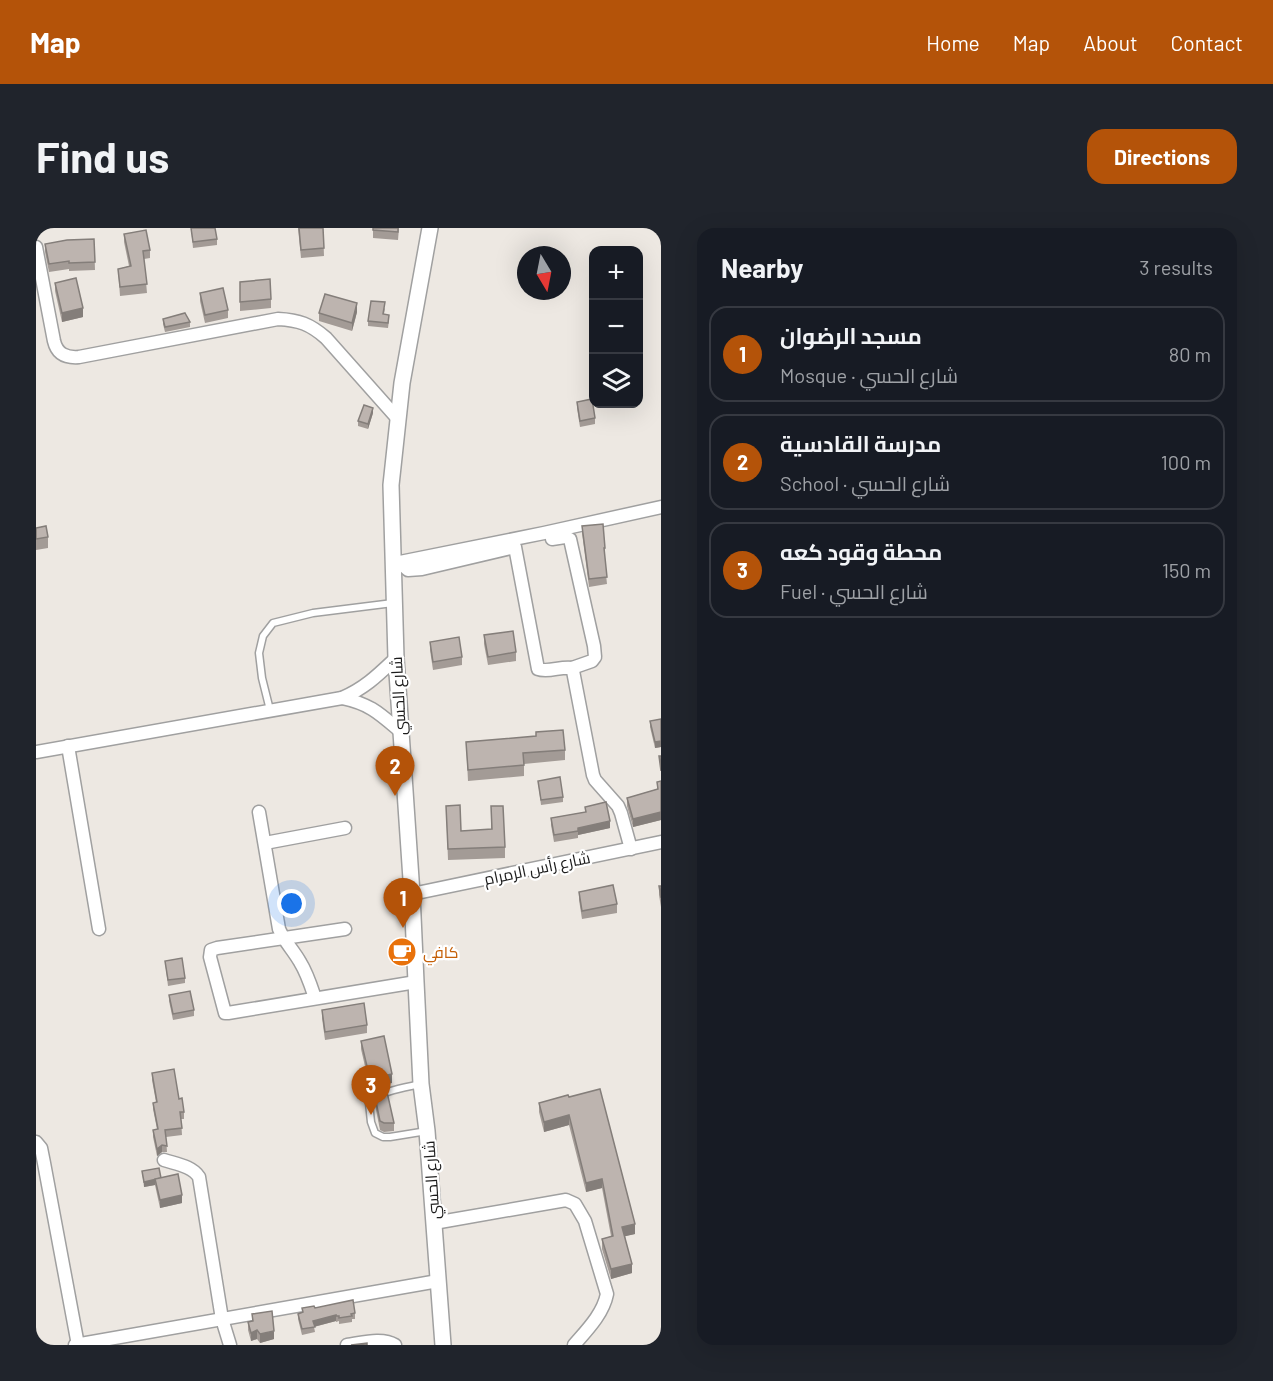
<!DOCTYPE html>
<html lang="en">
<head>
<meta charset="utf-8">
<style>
  :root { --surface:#171b24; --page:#20242c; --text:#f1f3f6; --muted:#9ea1a6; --line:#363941; --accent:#b45309 }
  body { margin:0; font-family:Barlow,Cairo,sans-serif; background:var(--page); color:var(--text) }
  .controls { position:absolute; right:18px; top:18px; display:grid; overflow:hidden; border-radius:12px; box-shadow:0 6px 24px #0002 }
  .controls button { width:54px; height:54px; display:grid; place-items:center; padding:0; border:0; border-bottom:2px solid var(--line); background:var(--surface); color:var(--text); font:30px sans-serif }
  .compass { position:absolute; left:481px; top:18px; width:54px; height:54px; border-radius:50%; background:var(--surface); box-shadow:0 6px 24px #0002; rotate:170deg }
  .you { position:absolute; left:256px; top:676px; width:21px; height:21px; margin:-15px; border:4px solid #fff; border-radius:50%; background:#1a73e8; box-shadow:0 0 0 9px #1a73e833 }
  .badge { display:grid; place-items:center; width:39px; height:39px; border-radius:50%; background:var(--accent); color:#fff; font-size:20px; font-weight:700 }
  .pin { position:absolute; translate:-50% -50px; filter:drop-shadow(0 2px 3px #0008) }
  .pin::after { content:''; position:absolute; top:32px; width:21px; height:18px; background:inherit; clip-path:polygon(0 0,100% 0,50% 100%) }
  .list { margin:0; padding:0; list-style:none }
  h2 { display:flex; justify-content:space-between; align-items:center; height:78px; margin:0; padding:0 24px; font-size:26px }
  h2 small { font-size:20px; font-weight:400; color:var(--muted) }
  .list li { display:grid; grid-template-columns:39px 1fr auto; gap:18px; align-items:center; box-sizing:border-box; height:96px; margin:0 12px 12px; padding:0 12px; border:2px solid var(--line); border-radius:18px }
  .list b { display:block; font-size:22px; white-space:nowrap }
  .list p { margin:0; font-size:20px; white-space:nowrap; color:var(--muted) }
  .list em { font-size:20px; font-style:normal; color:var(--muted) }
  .icon { flex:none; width:33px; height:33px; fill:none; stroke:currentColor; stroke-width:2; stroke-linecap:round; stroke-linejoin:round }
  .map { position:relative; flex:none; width:625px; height:1117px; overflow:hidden; border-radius:18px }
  header { display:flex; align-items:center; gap:36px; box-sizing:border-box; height:84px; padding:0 30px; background:var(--accent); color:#fff }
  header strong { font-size:28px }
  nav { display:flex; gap:33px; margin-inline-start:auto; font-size:21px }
  .intro { display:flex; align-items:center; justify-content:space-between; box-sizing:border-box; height:144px; padding:0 36px }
  h1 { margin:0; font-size:42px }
  .button { padding:15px 27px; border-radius:18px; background:var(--accent); color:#fff; font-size:21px; font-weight:700 }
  main { display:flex; gap:36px; padding:0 36px }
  aside { flex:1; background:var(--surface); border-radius:18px; box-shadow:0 6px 24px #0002 }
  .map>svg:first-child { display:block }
</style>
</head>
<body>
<header>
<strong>Map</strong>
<nav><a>Home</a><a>Map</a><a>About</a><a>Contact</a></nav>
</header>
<div class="intro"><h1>Find us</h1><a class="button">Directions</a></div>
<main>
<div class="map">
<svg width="625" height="1117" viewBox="0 0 625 1117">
  <rect width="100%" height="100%" fill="#ede8e2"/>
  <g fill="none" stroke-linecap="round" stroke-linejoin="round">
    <g stroke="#a0a0a0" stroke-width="9">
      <g id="service">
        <path d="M234,482L226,450L223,425L227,408L237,395L277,385L357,375"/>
        <path d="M385,856C367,860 347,862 333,875L335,894L339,905L347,909H354L391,903"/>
      </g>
    </g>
    <g stroke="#a0a0a0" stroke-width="15">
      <g id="minor">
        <path d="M0,19L18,113C21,126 30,130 43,129L242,91C263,92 274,96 290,110L362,191"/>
        <path d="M516,311L529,309L534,311L558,418L559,429L556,433L536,440"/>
        <path d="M359,335L508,305L625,279"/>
        <path d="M364,335L372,342L386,341L479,319L502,441C512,445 525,438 536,440L537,443L557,547L559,552L582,578L585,585L595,621"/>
        <path d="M306,470C334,476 343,485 364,503"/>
        <path d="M32,518L63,701"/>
        <path d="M0,524L306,470C329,460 342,447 360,430"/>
        <path d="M223,584L243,701C248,713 258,723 264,734C271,745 275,758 279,770"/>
        <path d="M229,615L309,600"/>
        <path d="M376,666L625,614"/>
        <path d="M309,701L181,720L175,722L174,729L189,785H192L380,754"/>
        <path d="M0,914L5,920L8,935L42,1117"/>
        <path d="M128,932C140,936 156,938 163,949L186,1091L194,1117"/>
        <path d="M398,995L530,972L539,976L549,993L571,1066C567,1086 551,1102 538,1117"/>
        <path d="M39,1117L402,1053"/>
        <path d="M311,1117C326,1115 346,1109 359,1117"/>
      </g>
    </g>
    <g stroke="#a0a0a0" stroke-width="18">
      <path id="tertiary" d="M394,0L366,155L355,257L360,430L376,666L380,754L385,856L391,903L407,1117"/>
    </g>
    <use href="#service" stroke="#fff" stroke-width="6"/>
    <use href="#minor" stroke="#fff" stroke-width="12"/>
    <use href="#tertiary" stroke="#fff" stroke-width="15"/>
  </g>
  <g fill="#a39b96">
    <path d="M155,0L181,11V17L157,20Z"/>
    <path d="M262,0H287L288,28L265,30Z"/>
    <path d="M337,0H363L362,12L337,10Z"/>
    <path d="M88,6L114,22V30L108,31L111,65L84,68L82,41L93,38L88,14Z"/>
    <path d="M58,11L59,42L33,43V41L13,44L9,24V16Z"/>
    <path d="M204,54L235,71V80L204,83Z"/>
    <path d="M19,55L47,89L26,94L19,63Z"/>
    <path d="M164,65L192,82V90L169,95L164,73Z"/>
    <path d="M349,80L348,86L353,92L352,100L332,98V93Z"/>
    <path d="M321,84L316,103L283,93V85Z"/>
    <path d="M127,91L154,94V99L129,104L127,96Z"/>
    <path d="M541,174L559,190V196L544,199L541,180Z"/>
    <path d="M337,185L332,201L322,198V193Z"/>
    <path d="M546,298L569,320L568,327L571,356L553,359L546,305Z"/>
    <path d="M0,300L12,309V320L0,322Z"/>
    <path d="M448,407L480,424V433L452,437L448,416Z"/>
    <path d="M394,414L426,429V437L397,442L394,422Z"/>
    <path d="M625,491V519L619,520L614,499V493Z"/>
    <path d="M430,514L529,522V532L488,536V548L432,553Z"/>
    <path d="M502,553L527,569V574L505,577Z"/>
    <path d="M625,553V592L597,599L591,578V570L621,561V554Z"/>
    <path d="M410,578L425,603L455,601V578L469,619V630L412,632Z"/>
    <path d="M549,579L574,600L542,607V610L518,614L515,597V590L549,584Z"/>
    <path d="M623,658H625V679L623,667Z"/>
    <path d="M543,664L581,676V685L546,691L543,672Z"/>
    <path d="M129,733L149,750V755L132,758Z"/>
    <path d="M133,767L158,782V788L137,792L133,773Z"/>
    <path d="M286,782L331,797V805L289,812L286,790Z"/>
    <path d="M325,813L356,855L334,860L325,821Z"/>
    <path d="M116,845L143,871L148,884V891H145L146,907L130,909L131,924H126L121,928L117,909V902L121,901L117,881V875L120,874L116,852Z"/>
    <path d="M532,867L599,1006L589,1008L596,1045L575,1051L566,1021V1011L575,1008L566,960L550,964L533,897L508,904L503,884V875Z"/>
    <path d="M339,869L358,895V903L348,904L344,902L339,877Z"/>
    <path d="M106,943L125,950L146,975L124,980L119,957L108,959Z"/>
    <path d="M266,1080H279L319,1085V1091H316V1094L303,1096V1093L300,1094V1093L278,1099L279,1104L266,1107L262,1091V1086L266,1084Z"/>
    <path d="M216,1086L238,1111L224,1115L221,1111L215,1113L212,1102V1094L216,1093Z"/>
  </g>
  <g fill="#847e7a">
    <path d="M321,75V84L316,103V95Z"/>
    <path d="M47,80V89L26,94V85Z"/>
    <path d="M337,180V185L332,201V196Z"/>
    <path d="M625,513V519L619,520V514Z"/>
    <path d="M625,584V592L597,599V591Z"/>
    <path d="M574,593V600L542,607V600Z"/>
    <path d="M356,846V855L334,860V851Z"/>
    <path d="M533,887V897L508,904V894Z"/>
    <path d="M126,917V924L121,928V921Z"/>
    <path d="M119,951V957L108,959V954Z"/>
    <path d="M566,951V960L550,964V955Z"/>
    <path d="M146,967V975L124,980V972Z"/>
    <path d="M599,996V1006L586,1009V999Z"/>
    <path d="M596,1036V1045L575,1051V1041Z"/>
    <path d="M300,1087V1093L277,1099V1093Z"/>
    <path d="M221,1102V1111L215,1113V1105Z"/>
    <path d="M238,1103V1111L224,1115V1106Z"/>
  </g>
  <g fill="#bdb4af" stroke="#847e7a" stroke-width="1.5">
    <path d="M155,0H179L181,11L157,14Z"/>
    <path d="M263,0H287L288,20L265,22Z"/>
    <path d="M337,0H362V4L337,2Z"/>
    <path d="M110,2L114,22L107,23L111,56L84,59L82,41L95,38L88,6Z"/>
    <path d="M58,11L59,34L33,35V33L13,36L9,16L31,12Z"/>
    <path d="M40,50L47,80L26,85L19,55Z"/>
    <path d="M234,51L235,71L204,74V54Z"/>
    <path d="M187,60L192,82L169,87L164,65Z"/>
    <path d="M289,66L321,75L316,95L283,85Z"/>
    <path d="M335,73L349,74L347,86L353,87L352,95L332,93Z"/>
    <path d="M149,85L154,94L129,99L127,91Z"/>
    <path d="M558,157V165L556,166L554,158Z"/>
    <path d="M556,171L559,190L544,193L541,174Z"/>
    <path d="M328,177L337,180L332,196L322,193Z"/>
    <path d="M567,296L569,320H568L571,349L553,351L546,298Z"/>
    <path d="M10,298L12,309L0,311V300Z"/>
    <path d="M477,403L480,424L452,429L448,407Z"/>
    <path d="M423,409L426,429L397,434L394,414Z"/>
    <path d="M625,491V513L619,514L614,493Z"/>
    <path d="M527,502L529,522L487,525L488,537L432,542L430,514L500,508V504Z"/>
    <path d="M623,528H625V543Z"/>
    <path d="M524,549L527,569L505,572L502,553Z"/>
    <path d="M625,553V584L597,591L591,570L622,561L621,554Z"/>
    <path d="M570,574L574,593L542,600V603L518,607L515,590L550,584L549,579Z"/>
    <path d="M424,577L425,603L456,601L455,578H467L469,619L412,621L410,578Z"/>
    <path d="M577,657L581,676L546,683L543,664Z"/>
    <path d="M623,658H625V670Z"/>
    <path d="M146,730L149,750L132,752L129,733Z"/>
    <path d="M154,763L158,782L137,786L133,767Z"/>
    <path d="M328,775L331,797L289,804L286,782Z"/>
    <path d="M348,808L356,846L334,851L325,813Z"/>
    <path d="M138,841L143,871L146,870L148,884H144L146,900L129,902L131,918L126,917L121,921L117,902L122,901L117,875L121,874L116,845Z"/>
    <path d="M564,861L599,996L586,999L596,1036L575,1041L566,1011L577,1008L566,951L550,955L533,887L508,894L503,875L532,867L533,869Z"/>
    <path d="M351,864L358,895H348L344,893L339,869L344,865Z"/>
    <path d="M123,940L125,950L108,954L106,943Z"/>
    <path d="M142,946L146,967L124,972L119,951Z"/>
    <path d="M317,1072L319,1085L315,1086L316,1088L303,1090V1088H300V1087L277,1093L279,1099L266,1101L262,1086L267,1084L266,1080L278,1078L279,1080Z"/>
    <path d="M236,1083L238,1103L224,1106L221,1102L215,1105L212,1094L217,1093L216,1086Z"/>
    <path d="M331,1115V1117H315Z"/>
  </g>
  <defs>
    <g id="cafe-disc" transform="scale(1.5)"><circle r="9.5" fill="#e8710a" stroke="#fff"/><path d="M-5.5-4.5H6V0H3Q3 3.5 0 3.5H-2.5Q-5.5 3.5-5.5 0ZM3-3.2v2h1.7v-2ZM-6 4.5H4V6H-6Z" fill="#fff"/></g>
  </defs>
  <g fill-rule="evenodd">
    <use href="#cafe-disc" x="366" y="724"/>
  </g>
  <g text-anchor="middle" stroke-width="4.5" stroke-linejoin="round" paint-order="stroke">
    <g font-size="16" fill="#1c1c1c" stroke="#fff">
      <text transform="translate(362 468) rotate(-93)" y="6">شارع الحسي</text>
      <text transform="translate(501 640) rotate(-12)" y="6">شارع رأس الرمرام</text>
      <text transform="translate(395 952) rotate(-94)" y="6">شارع الحسي</text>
    </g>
    <g font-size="16" fill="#c56008" stroke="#fff" text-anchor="start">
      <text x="387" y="730">كافي</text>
    </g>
  </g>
</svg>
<div class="controls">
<button>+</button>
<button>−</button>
<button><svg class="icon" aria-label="layers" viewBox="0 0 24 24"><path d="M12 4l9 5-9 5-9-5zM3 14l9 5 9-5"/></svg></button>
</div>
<svg class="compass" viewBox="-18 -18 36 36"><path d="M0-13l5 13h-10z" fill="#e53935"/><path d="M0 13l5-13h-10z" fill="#9ea1a6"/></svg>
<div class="you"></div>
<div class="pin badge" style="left:367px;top:700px">1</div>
<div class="pin badge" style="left:359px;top:568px">2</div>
<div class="pin badge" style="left:335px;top:887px">3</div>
</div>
<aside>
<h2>Nearby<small>3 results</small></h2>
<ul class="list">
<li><span class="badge">1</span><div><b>مسجد الرضوان</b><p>Mosque · شارع الحسي</p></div><em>80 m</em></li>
<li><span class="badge">2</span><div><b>مدرسة القادسية</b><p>School · شارع الحسي</p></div><em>100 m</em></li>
<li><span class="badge">3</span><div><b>محطة وقود كعه</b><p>Fuel · شارع الحسي</p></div><em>150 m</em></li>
</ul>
</aside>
</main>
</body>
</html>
